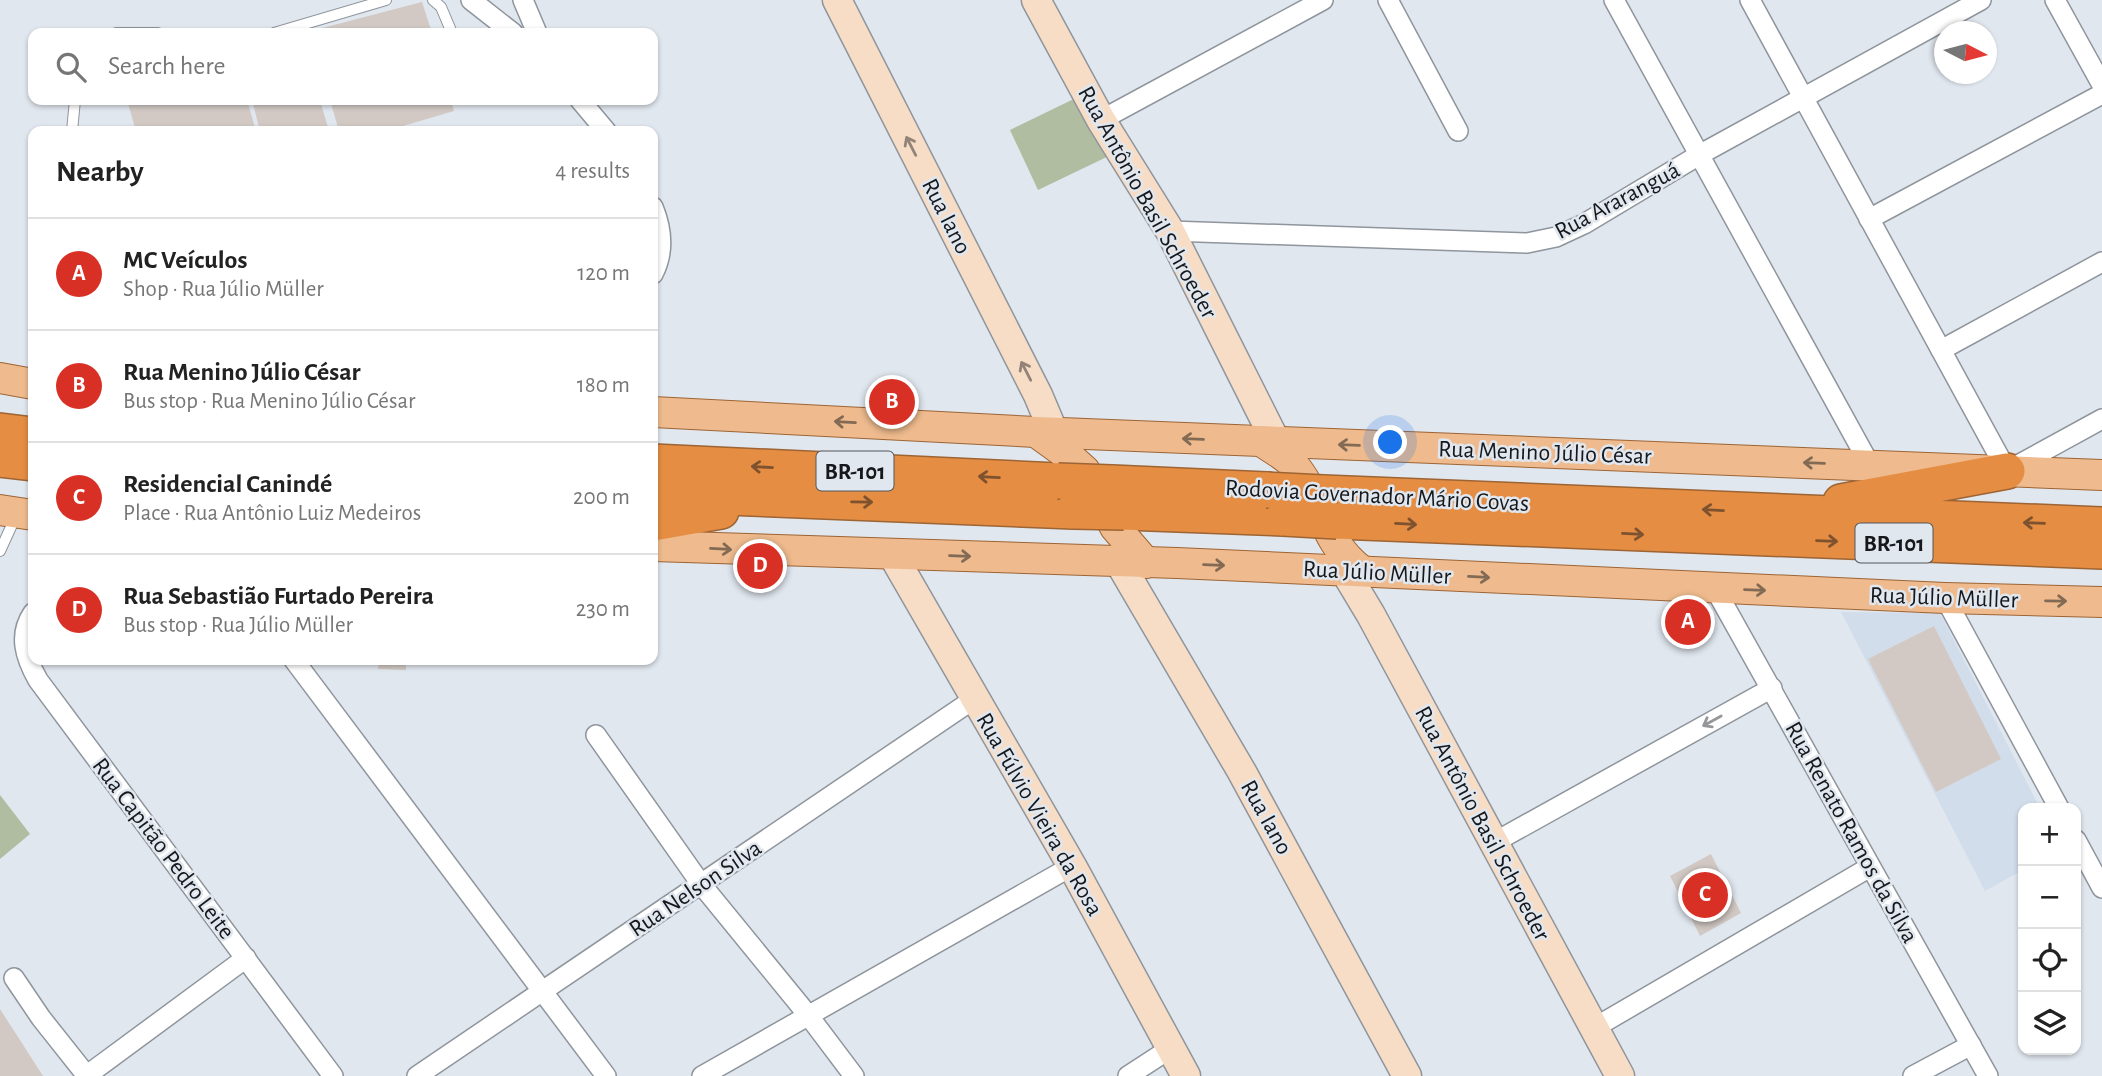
<!DOCTYPE html>
<html lang="en">
<head>
<meta charset="utf-8">
<style>
  :root { --surface:#fff; --page:#f6f6f6; --text:#222; --muted:#767676; --line:#e0e0e0; --accent:#d93025 }
  body { margin:0; font-family:"Alegreya Sans",sans-serif; background:var(--page); color:var(--text) }
  .controls { position:absolute; right:21px; bottom:21px; display:grid; overflow:hidden; border-radius:14px; box-shadow:0 2px 5px #0004 }
  .controls button { width:63px; height:63px; display:grid; place-items:center; padding:0; border:0; border-bottom:2px solid var(--line); background:var(--surface); color:var(--text); font:35px sans-serif }
  .compass { position:absolute; left:1934px; top:21px; width:63px; height:63px; border-radius:50%; background:var(--surface); box-shadow:0 2px 5px #0004; rotate:96deg }
  .you { position:absolute; left:1391px; top:443px; width:24px; height:24px; margin:-18px; border:5px solid #fff; border-radius:50%; background:#1a73e8; box-shadow:0 0 0 10px #1a73e833 }
  .badge { display:grid; place-items:center; width:46px; height:46px; border-radius:50%; background:var(--accent); color:#fff; font-size:23px; font-weight:700 }
  .pin { position:absolute; translate:-50% -50%; border:4px solid #fff; box-shadow:0 2px 7px #0006 }
  .list { margin:0; padding:0; list-style:none }
  h2 { display:flex; justify-content:space-between; align-items:center; height:91px; margin:0; padding:0 28px; font-size:30px }
  h2 small { font-size:23px; font-weight:400; color:var(--muted) }
  .list li { display:grid; grid-template-columns:46px 1fr auto; gap:21px; align-items:center; box-sizing:border-box; height:112px; padding:0 28px; border-top:2px solid var(--line) }
  .list b { display:block; font-size:26px; white-space:nowrap }
  .list p { margin:0; font-size:23px; white-space:nowrap; color:var(--muted) }
  .list em { font-size:23px; font-style:normal; color:var(--muted) }
  .icon { flex:none; width:38px; height:38px; fill:none; stroke:currentColor; stroke-width:2; stroke-linecap:round; stroke-linejoin:round }
  .map { position:relative; flex:none; width:2102px; height:1076px; overflow:hidden }
  .search { position:absolute; background:var(--surface); box-shadow:0 2px 5px #0004; left:28px; top:28px; width:630px; height:77px; display:flex; align-items:center; gap:18px; box-sizing:border-box; padding:0 24px; border-radius:14px; color:var(--muted); font-size:26px }
  .panel { position:absolute; background:var(--surface); box-shadow:0 2px 5px #0004; left:28px; top:126px; width:630px; height:539px; border-radius:14px }
  .map>svg:first-child { display:block }
</style>
</head>
<body>
<div class="map">
<svg width="2102" height="1076" viewBox="0 0 2102 1076">
  <rect width="100%" height="100%" fill="#e1e7ef"/>
  <path fill="#d2ddeb" d="M1841,612L1940,613L2040,808H2023V870L1985,891Z"/>
  <g fill="#b0bda0">
    <path d="M1084,94L1113,154L1038,190L1010,130Z"/>
    <path d="M0,795L30,834L0,859Z"/>
  </g>
  <g fill="#d2c9c4">
    <path d="M422,2L432,33H307V32Z"/>
    <path d="M127,100H247L256,131H136Z"/>
    <path d="M252,100H320L329,131H260Z"/>
    <path d="M330,100H451L454,111L386,131H339Z"/>
    <path d="M1934,626L2001,759L1936,792L1868,659Z"/>
    <path d="M379,660H406V670L378,669Z"/>
    <path d="M1711,854L1741,913L1700,936L1670,876Z"/>
    <path d="M0,1009L43,1076H0Z"/>
  </g>
  <g fill="none" stroke-linecap="round" stroke-linejoin="round">
    <g stroke="#8f959c" stroke-width="12">
      <g id="lane">
        <path d="M433,0L441,7L452,33"/>
        <path d="M116,33H158"/>
        <path d="M274,33L386,0"/>
        <path d="M72,131L75,100"/>
        <path d="M0,551L16,516"/>
      </g>
    </g>
    <g stroke="#8f959c" stroke-width="22">
      <g id="street">
        <path d="M471,0L513,33"/>
        <path d="M523,0L537,33"/>
        <path d="M1388,0L1458,131"/>
        <path d="M1614,0L1870,465"/>
        <path d="M1750,0L2007,471L2102,419"/>
        <path d="M2055,0L2102,85"/>
        <path d="M580,100L606,131"/>
        <path d="M1101,120L1323,0"/>
        <path d="M653,207C662,229 664,253 653,274"/>
        <path d="M1869,219L2102,94"/>
        <path d="M1170,231L1527,243L1556,237L1584,224L1699,155L1981,0"/>
        <path d="M1941,350L2102,262"/>
        <path d="M1715,589L1988,1076"/>
        <path d="M1945,598L2059,808"/>
        <path d="M33,613C18,635 25,657 38,680L333,1076"/>
        <path d="M294,660L606,1076"/>
        <path d="M596,735L701,884L808,1015L854,1076"/>
        <path d="M2076,840L2102,888"/>
        <path d="M1493,843L1772,688"/>
        <path d="M14,978L41,1018L87,1076"/>
        <path d="M1594,1028L1870,867"/>
        <path d="M86,1076L246,958"/>
        <path d="M417,1076L974,699"/>
        <path d="M702,1076L1072,866"/>
        <path d="M1128,1076L1171,1048"/>
        <path d="M1913,1076L1971,1045"/>
      </g>
    </g>
    <g stroke="#8f959c" stroke-width="31">
      <g id="secondary">
        <path d="M837,0L1038,395L1054,433"/>
        <path d="M1036,0L1101,120L1170,231L1276,442"/>
        <path d="M892,554L1072,866L1186,1076"/>
        <path d="M1119,562L1242,772L1407,1076"/>
        <path d="M1344,570L1371,615L1620,1076"/>
      </g>
    </g>
    <g stroke="#9d6434" stroke-width="32">
      <g id="primary">
        <path d="M0,378L33,384"/>
        <path d="M653,412L1036,432L2102,475"/>
        <path d="M1036,432L1065,453L1085,471L1115,527L1146,563"/>
        <path d="M1261,441C1271,448 1283,454 1292,463C1322,497 1321,541 1362,571"/>
        <path d="M0,510L33,515"/>
        <path d="M653,546L1177,563L1945,598L2102,602"/>
      </g>
    </g>
    <g stroke="#9d6434" stroke-width="38">
      <g id="highway">
        <path d="M0,431L33,435"/>
        <path d="M0,459L33,463"/>
        <path d="M653,462L1058,481"/>
        <path d="M1112,483L1267,490"/>
        <path d="M1323,493L2102,525"/>
        <path d="M653,494L1073,511"/>
        <path d="M1841,502L2007,471"/>
        <path d="M1124,512L1283,518"/>
        <path d="M1337,521L2102,551"/>
        <path d="M653,523L721,511"/>
      </g>
    </g>
    <use href="#lane" stroke="#fff" stroke-width="10"/>
    <use href="#street" stroke="#fff" stroke-width="19"/>
    <use href="#secondary" stroke="#f7ddc6" stroke-width="28"/>
    <use href="#primary" stroke="#efbb8e" stroke-width="30"/>
    <use href="#highway" stroke="#e58d42" stroke-width="35"/>
    <g stroke="#9d6434" stroke-width="38" stroke-linecap="butt">
      <g id="highway-bridge">
        <path d="M1058,481L1112,483"/>
        <path d="M1267,490L1323,493"/>
        <path d="M1073,511L1124,512"/>
        <path d="M1283,518L1337,521"/>
      </g>
    </g>
    <use href="#highway-bridge" stroke="#e58d42" stroke-width="35"/>
  </g>
  <defs><path id="oneway-shaft" d="M-6 0H5M1.5-3L5.5 0L1.5 3" fill="none" stroke-width="1.6" stroke-linecap="round" stroke-linejoin="round" transform="scale(1.75)"/></defs>
  <g stroke="#928479">
    <use href="#oneway-shaft" transform="translate(911 146) rotate(-117)"/>
    <use href="#oneway-shaft" transform="translate(1026 371) rotate(-117)"/>
  </g>
  <g stroke="#826a54">
    <use href="#oneway-shaft" transform="translate(845 422) rotate(-177)"/>
    <use href="#oneway-shaft" transform="translate(1193 439) rotate(-178)"/>
    <use href="#oneway-shaft" transform="translate(1349 445) rotate(-178)"/>
    <use href="#oneway-shaft" transform="translate(1814 463) rotate(-178)"/>
    <use href="#oneway-shaft" transform="translate(721 549) rotate(3)"/>
    <use href="#oneway-shaft" transform="translate(960 556) rotate(2)"/>
    <use href="#oneway-shaft" transform="translate(1214 565) rotate(2)"/>
    <use href="#oneway-shaft" transform="translate(1479 577) rotate(3)"/>
    <use href="#oneway-shaft" transform="translate(1755 590) rotate(2)"/>
    <use href="#oneway-shaft" transform="translate(2056 601) rotate(1)"/>
  </g>
  <g stroke="#7e522e">
    <use href="#oneway-shaft" transform="translate(762 467) rotate(-177)"/>
    <use href="#oneway-shaft" transform="translate(989 477) rotate(-177)"/>
    <use href="#oneway-shaft" transform="translate(862 502) rotate(1)"/>
    <use href="#oneway-shaft" transform="translate(1713 510) rotate(-177)"/>
    <use href="#oneway-shaft" transform="translate(2034 523) rotate(-178)"/>
    <use href="#oneway-shaft" transform="translate(1406 524) rotate(3)"/>
    <use href="#oneway-shaft" transform="translate(1633 534) rotate(3)"/>
    <use href="#oneway-shaft" transform="translate(1827 541) rotate(2)"/>
  </g>
  <use stroke="#969798" href="#oneway-shaft" transform="translate(1712 721) rotate(151)"/>
  <g text-anchor="middle" stroke-width="5" stroke-linejoin="round" paint-order="stroke">
    <g fill="#e1e7ef" stroke="#53565b" stroke-width="2">
      <rect x="816.5" y="451.5" width="77" height="39" rx="5"/>
      <rect x="1855.5" y="523.5" width="77" height="39" rx="5"/>
    </g>
    <g font-size="23" font-weight="bold" fill="#16181b">
      <text x="855" y="479">BR-101</text>
      <text x="1894" y="551">BR-101</text>
    </g>
    <g font-size="24" fill="#16181b" stroke="#e1e7ef">
      <text transform="translate(1617 200) rotate(-28)" y="8">Rua Araranguá</text>
      <text transform="translate(1148 202) rotate(61)" y="8">Rua Antônio Basil Schroeder</text>
      <text transform="translate(947 216) rotate(63)" y="8">Rua Iano</text>
      <text transform="translate(1545 452) rotate(2)" y="8">Rua Menino Júlio César</text>
      <text transform="translate(1377 495) rotate(3)" y="8">Rodovia Governador Mário Covas</text>
      <text transform="translate(1377 572) rotate(3)" y="8">Rua Júlio Müller</text>
      <text transform="translate(1944 597) rotate(2)" y="8">Rua Júlio Müller</text>
      <text transform="translate(1040 814) rotate(60)" y="8">Rua Fúlvio Vieira da Rosa</text>
      <text transform="translate(1267 817) rotate(61)" y="8">Rua Iano</text>
      <text transform="translate(1483 823) rotate(62)" y="8">Rua Antônio Basil Schroeder</text>
      <text transform="translate(1852 832) rotate(61)" y="8">Rua Renato Ramos da Silva</text>
      <text transform="translate(164 848) rotate(53)" y="8">Rua Capitão Pedro Leite</text>
      <text transform="translate(695 888) rotate(-34)" y="8">Rua Nelson Silva</text>
    </g>
  </g>
</svg>
<div class="controls">
<button>+</button>
<button>−</button>
<button><svg class="icon" aria-label="locate" viewBox="0 0 24 24"><circle cx="12" cy="12" r="6"/><path d="M12 2v4M12 18v4M2 12h4M18 12h4"/></svg></button>
<button><svg class="icon" aria-label="layers" viewBox="0 0 24 24"><path d="M12 4l9 5-9 5-9-5zM3 14l9 5 9-5"/></svg></button>
</div>
<svg class="compass" viewBox="-18 -18 36 36"><path d="M0-13l5 13h-10z" fill="#e53935"/><path d="M0 13l5-13h-10z" fill="#767676"/></svg>
<div class="you"></div>
<div class="pin badge" style="left:1688px;top:622px">A</div>
<div class="pin badge" style="left:892px;top:402px">B</div>
<div class="pin badge" style="left:1705px;top:895px">C</div>
<div class="pin badge" style="left:760px;top:566px">D</div>
<div class="search"><svg class="icon" aria-label="search" viewBox="0 0 24 24"><circle cx="10" cy="10" r="6"/><path d="M15 15l6 6"/></svg>Search here</div>
<section class="panel">
<h2>Nearby<small>4 results</small></h2>
<ul class="list">
<li><span class="badge">A</span><div><b>MC Veículos</b><p>Shop · Rua Júlio Müller</p></div><em>120 m</em></li>
<li><span class="badge">B</span><div><b>Rua Menino Júlio César</b><p>Bus stop · Rua Menino Júlio César</p></div><em>180 m</em></li>
<li><span class="badge">C</span><div><b>Residencial Canindé</b><p>Place · Rua Antônio Luiz Medeiros</p></div><em>200 m</em></li>
<li><span class="badge">D</span><div><b>Rua Sebastião Furtado Pereira</b><p>Bus stop · Rua Júlio Müller</p></div><em>230 m</em></li>
</ul>
</section>
</div>
</body>
</html>
